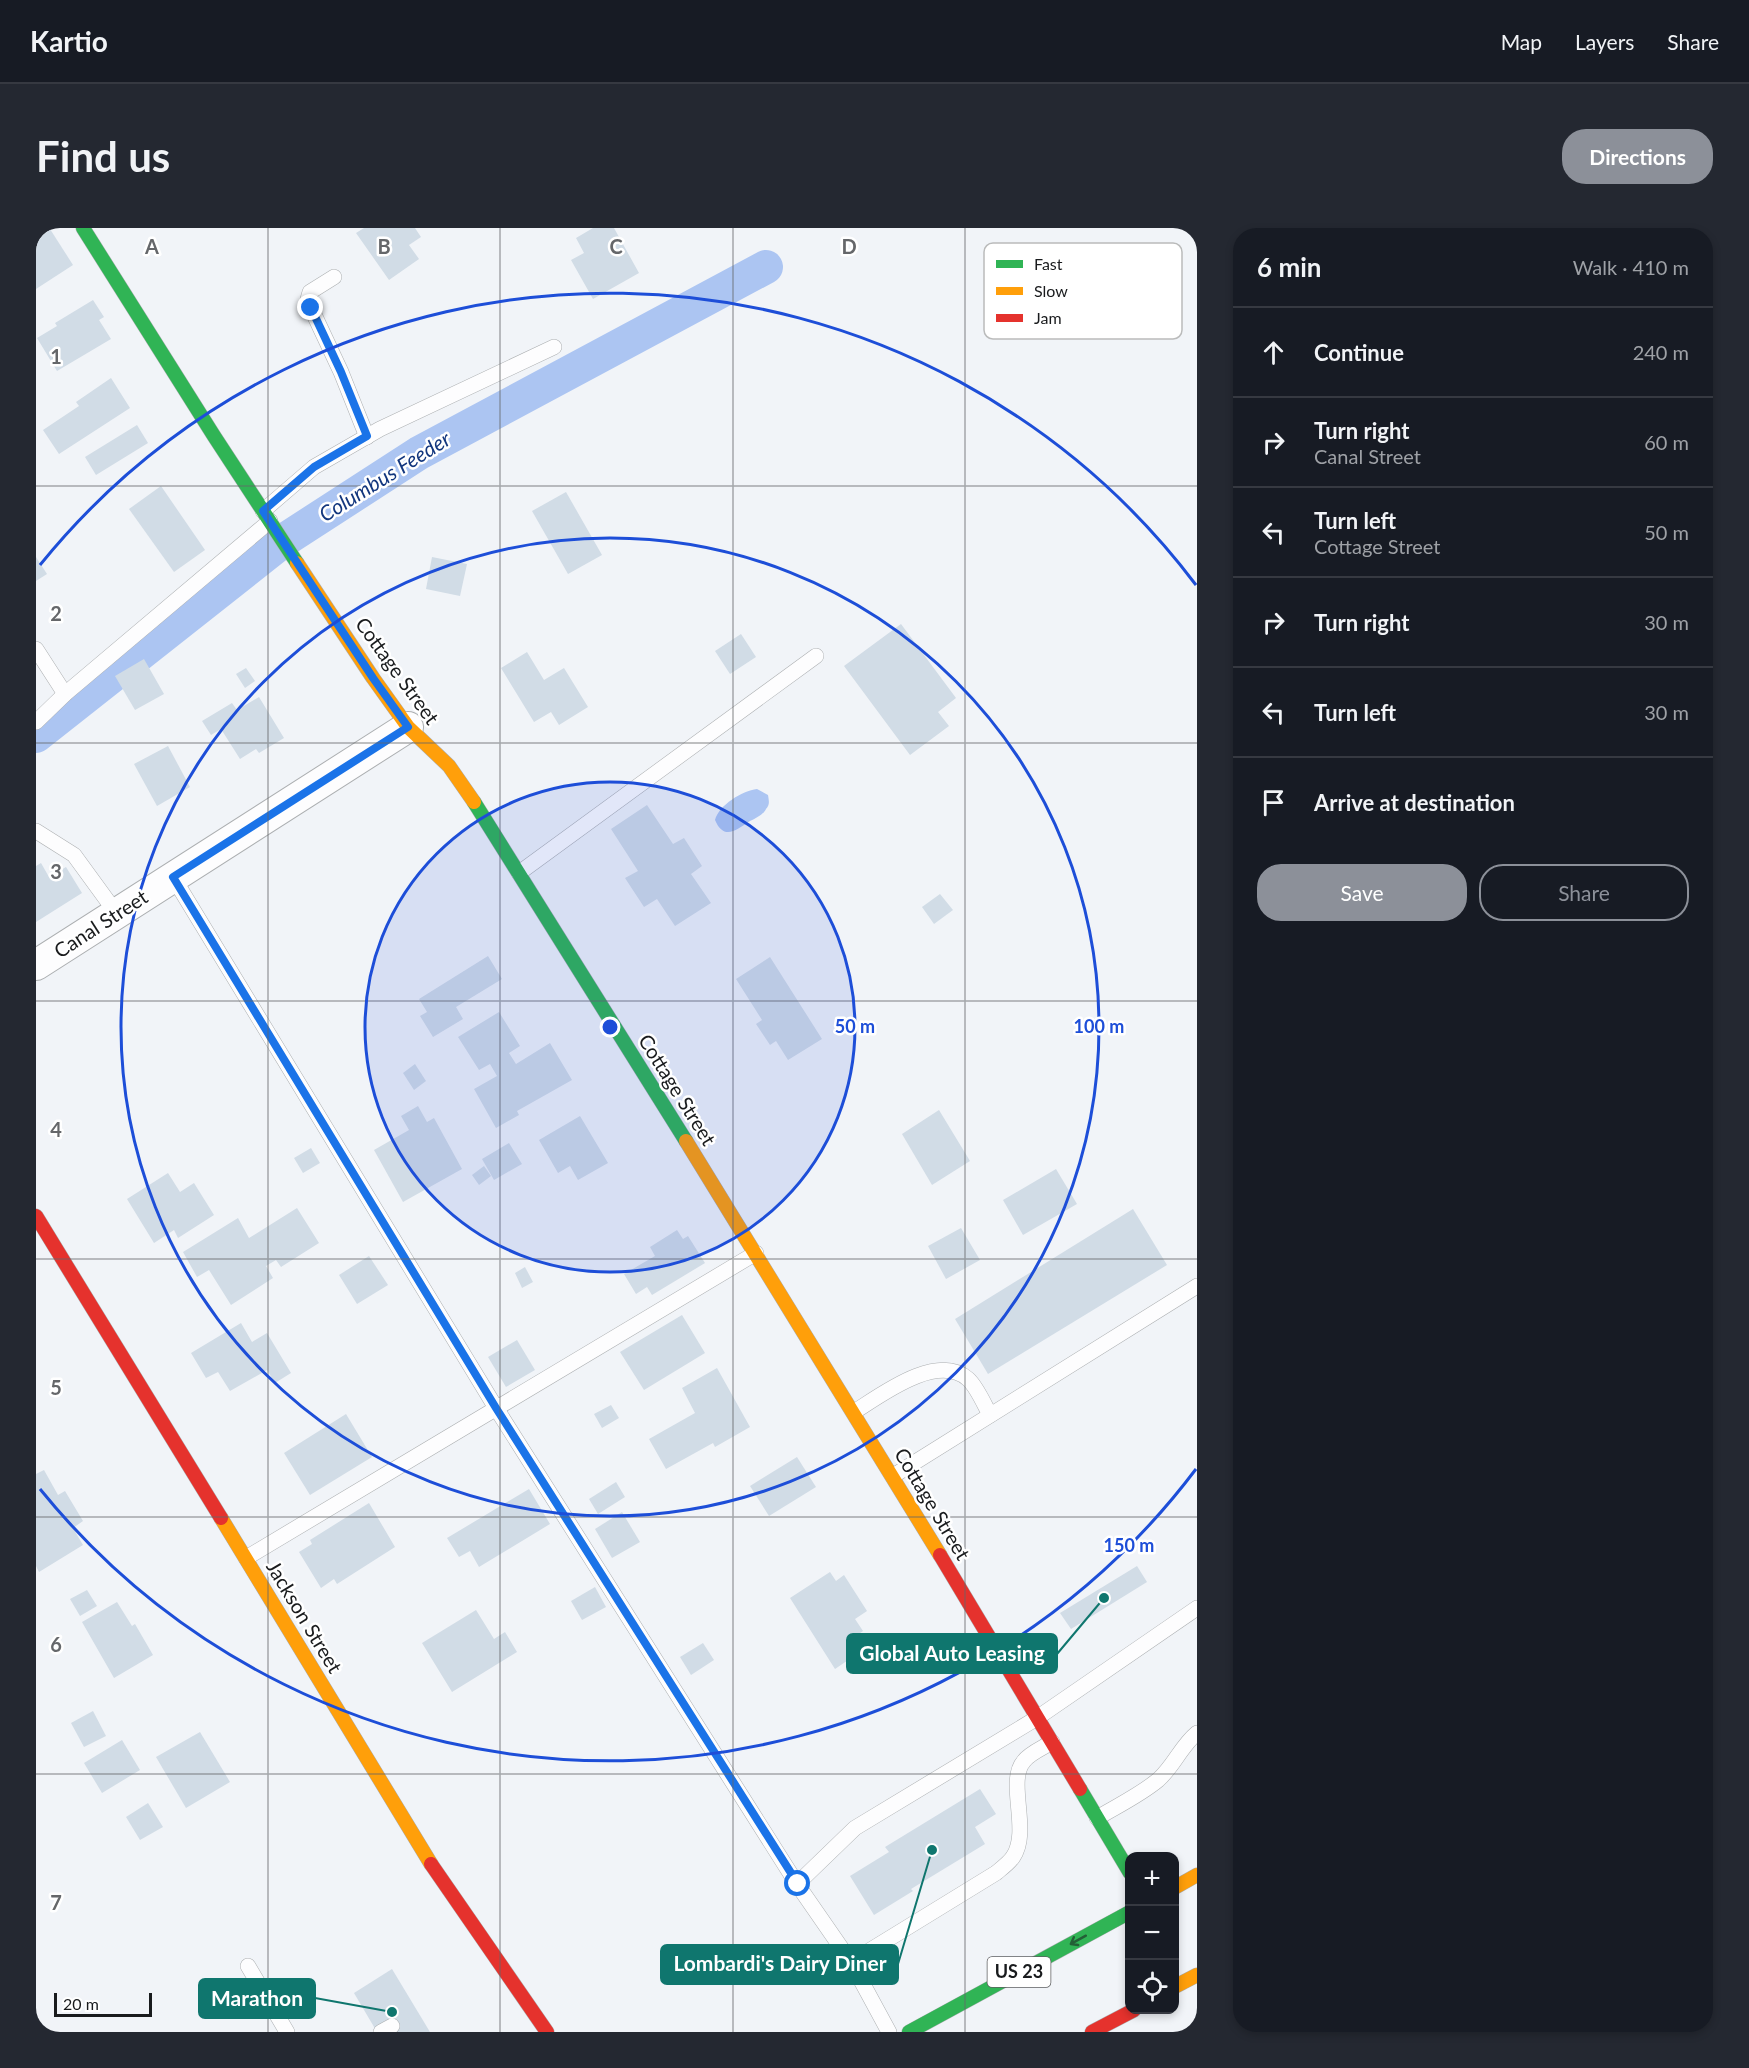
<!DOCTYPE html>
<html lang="en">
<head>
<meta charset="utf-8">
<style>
  :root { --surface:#171b24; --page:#242831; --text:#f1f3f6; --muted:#9ea1a6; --line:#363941; --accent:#8c9099 }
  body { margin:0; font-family:Lato,sans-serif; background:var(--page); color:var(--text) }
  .controls { position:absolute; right:18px; bottom:18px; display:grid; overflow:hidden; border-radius:12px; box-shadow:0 3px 9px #0003 }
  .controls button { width:54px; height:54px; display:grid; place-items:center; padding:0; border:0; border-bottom:2px solid var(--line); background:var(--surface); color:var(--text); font:30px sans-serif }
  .scale { position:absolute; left:18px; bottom:15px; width:98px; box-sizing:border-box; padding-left:6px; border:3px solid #191b1d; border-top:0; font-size:16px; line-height:21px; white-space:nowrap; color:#191b1d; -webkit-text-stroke:4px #fff; paint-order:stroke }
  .stop { position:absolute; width:18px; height:18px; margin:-14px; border:4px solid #1a73e8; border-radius:50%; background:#fff }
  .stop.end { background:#1a73e8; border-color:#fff; box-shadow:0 2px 6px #0008 }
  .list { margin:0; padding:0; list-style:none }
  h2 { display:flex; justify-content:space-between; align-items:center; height:78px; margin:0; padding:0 24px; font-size:26px }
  h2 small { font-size:20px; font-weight:400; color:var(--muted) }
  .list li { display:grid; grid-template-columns:39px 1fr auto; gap:18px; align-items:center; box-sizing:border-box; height:90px; padding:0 24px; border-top:2px solid var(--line) }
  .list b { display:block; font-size:22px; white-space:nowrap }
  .list p { margin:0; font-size:20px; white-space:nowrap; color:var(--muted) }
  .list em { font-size:20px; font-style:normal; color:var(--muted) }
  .actions { display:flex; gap:12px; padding:18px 24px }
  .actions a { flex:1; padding:14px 0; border:2px solid var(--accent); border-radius:24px; text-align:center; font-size:21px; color:var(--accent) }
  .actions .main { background:var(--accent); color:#fff }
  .icon { flex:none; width:33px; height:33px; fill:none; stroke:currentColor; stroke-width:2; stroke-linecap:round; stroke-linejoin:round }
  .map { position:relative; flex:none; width:1161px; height:1804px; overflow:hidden; border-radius:24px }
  header { display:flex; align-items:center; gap:36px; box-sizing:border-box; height:84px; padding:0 30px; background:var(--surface); border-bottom:2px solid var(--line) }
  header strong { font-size:28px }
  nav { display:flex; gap:33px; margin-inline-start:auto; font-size:21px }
  .intro { display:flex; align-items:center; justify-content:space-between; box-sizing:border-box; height:144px; padding:0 36px }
  h1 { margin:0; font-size:42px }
  .button { padding:15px 27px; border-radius:24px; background:var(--accent); color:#fff; font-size:21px; font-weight:700 }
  main { display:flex; gap:36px; padding:0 36px }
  aside { flex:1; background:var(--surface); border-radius:24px; box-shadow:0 3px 9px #0003 }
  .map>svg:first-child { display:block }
</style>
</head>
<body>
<header>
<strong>Kartio</strong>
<nav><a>Map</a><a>Layers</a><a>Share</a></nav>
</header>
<div class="intro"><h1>Find us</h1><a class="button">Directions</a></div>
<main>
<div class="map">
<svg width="1161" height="1804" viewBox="0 0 1161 1804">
  <rect width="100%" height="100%" fill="#f1f4f8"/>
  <path fill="#acc5f2" d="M721,561L732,567C733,573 734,577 730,581C727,587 720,590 714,593C700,602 688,613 679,592C683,577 706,563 721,561Z"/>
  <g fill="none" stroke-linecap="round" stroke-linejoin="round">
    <path stroke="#acc5f2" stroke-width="34" d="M0,508L247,313L383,225L730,39"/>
  </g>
  <g fill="#d1dce6">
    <path d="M328,0H379L385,9L373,17L383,31L353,52L320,5Z"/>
    <path d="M557,0H578L603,45L557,71L535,32L548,25L540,10Z"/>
    <path d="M14,1L37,37L0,61V10Z"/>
    <path d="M57,72L68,89L63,92L75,111L21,143L1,110L21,98L19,95Z"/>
    <path d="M75,150L94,180L23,226L7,202L43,178L40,174Z"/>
    <path d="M101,197L112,215L60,247L49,229Z"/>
    <path d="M125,258L169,322L138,344L93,281Z"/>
    <path d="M530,264L566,327L532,346L496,283Z"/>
    <path d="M0,329L11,346L0,353Z"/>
    <path d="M396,329L431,336L424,368L390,361Z"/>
    <path d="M865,396L920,470L902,484L913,498L874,527L808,438Z"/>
    <path d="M705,406L720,429L694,446L679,423Z"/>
    <path d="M491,424L508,452L528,440L552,479L523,497L515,484L498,494L465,440Z"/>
    <path d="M108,431L128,466L99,482L79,448Z"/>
    <path d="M210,440L219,453L209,460L200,446Z"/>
    <path d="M223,469L248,510L223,525L220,521L204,531L185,501L175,507L166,493L196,475L201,482Z"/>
    <path d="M132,518L154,559L121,578L98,536Z"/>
    <path d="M611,577L637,616L648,610L666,638L655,646L675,675L639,698L621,671L608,679L589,650L602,643L575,601Z"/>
    <path d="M5,635L13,649L30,639L46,665L0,694V638Z"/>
    <path d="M904,666L917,682L898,696L886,679Z"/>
    <path d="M452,728L466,751L420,779L427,791L397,809L384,788L391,784L383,771Z"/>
    <path d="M734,729L786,811L752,832L740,813L734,817L720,796L726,792L700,751Z"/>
    <path d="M463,784L484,818L473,825L480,836L514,815L536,852L481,883L483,887L460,900L438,861L461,848L454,836L443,842L422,809Z"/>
    <path d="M379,836L390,853L378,862L367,845Z"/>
    <path d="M382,878L391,894L398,890L426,941L367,974L338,922L373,902L365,888Z"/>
    <path d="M903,882L934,933L896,957L866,906Z"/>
    <path d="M544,888L572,935L542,952L534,938L522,945L503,912Z"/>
    <path d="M473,915L486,936L458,952L446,931Z"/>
    <path d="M275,920L284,935L267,945L258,930Z"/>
    <path d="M448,938L455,948L443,957L436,947Z"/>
    <path d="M1020,941L1041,976L987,1007L967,972Z"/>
    <path d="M132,945L144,964L158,955L178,987L142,1010L138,1002L118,1015L91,971Z"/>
    <path d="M261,980L283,1015L245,1039L240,1032L230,1038L237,1050L195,1077L173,1042L161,1049L147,1024L202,990L213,1010Z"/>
    <path d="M1097,981L1131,1037L952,1146L919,1091Z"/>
    <path d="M925,1000L944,1032L910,1051L892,1018Z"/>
    <path d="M641,1002L647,1011L652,1008L669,1035L616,1067L611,1059L600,1066L588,1046L619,1028L614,1019Z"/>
    <path d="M333,1028L352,1057L321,1076L303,1047Z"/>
    <path d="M489,1039L497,1054L486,1060L479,1045Z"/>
    <path d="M646,1087L669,1125L608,1162L584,1124Z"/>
    <path d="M205,1095L216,1114L231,1105L255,1145L239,1155L231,1142L194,1163L182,1144L170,1150L155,1125Z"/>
    <path d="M481,1112L499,1142L470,1159L452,1129Z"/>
    <path d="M681,1140L714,1199L679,1219L677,1215L630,1241L613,1211L659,1185L646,1160Z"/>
    <path d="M575,1177L583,1190L566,1200L558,1186Z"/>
    <path d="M310,1186L336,1229L274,1267L248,1225Z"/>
    <path d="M761,1229L780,1259L733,1288L714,1258Z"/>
    <path d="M8,1242L22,1267L29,1263L47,1293L37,1300L47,1317L3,1344L0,1338V1246Z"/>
    <path d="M580,1254L589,1269L562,1286L553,1271Z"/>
    <path d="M493,1261L514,1296L443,1339L434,1323L423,1329L411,1310Z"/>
    <path d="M333,1275L359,1319L301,1356L298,1351L285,1360L263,1324L276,1316L274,1312Z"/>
    <path d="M586,1284L604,1314L576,1330L559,1301Z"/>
    <path d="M1101,1338L1111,1354L1035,1401L1024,1385Z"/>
    <path d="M794,1344L800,1353L808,1347L831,1383L819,1391L827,1403L815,1411L824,1424L799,1441L754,1370Z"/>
    <path d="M559,1359L570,1379L546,1392L535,1373Z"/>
    <path d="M51,1362L61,1378L44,1388L34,1371Z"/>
    <path d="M81,1374L96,1398L99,1396L117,1427L78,1450L46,1394Z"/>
    <path d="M440,1382L458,1411L469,1404L481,1424L416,1464L386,1415Z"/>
    <path d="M667,1415L678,1432L655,1447L644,1429Z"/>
    <path d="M57,1483L70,1508L48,1519L35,1495Z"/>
    <path d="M164,1504L194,1554L150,1580L120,1529Z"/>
    <path d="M86,1512L104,1542L66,1565L48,1535Z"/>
    <path d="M944,1561L960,1586L939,1599L949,1616L875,1661L877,1663L838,1687L814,1648L853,1624L849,1619Z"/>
    <path d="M112,1575L127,1599L104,1612L90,1589Z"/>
    <path d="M356,1741L394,1804H341L318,1765Z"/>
  </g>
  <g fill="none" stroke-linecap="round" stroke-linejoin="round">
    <g stroke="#acafb1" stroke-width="16">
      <g id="lane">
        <path d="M298,49L274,64L272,71L275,80L305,144L331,209"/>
        <path d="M227,283L278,239L344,201L518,119"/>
        <path d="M0,421L29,466"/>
        <path d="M0,494L29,466L234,293"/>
        <path d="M0,603L38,627L81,686"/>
        <path d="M483,645L780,428"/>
        <path d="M137,649L460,1180L761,1656L815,1734L853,1804"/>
        <path d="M818,1184C845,1167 901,1124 932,1151C941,1159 948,1176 954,1187"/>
        <path d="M857,1248L1161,1058"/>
        <path d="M210,1330L720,1025"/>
        <path d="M1061,1590C1081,1578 1104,1567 1122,1552C1138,1538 1145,1518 1161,1505"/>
        <path d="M761,1656L819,1600L1001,1490L1161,1380"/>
        <path d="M815,1734L960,1645C966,1640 973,1635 977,1629C995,1603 970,1553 988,1533C994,1525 1007,1520 1016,1514"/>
        <path d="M212,1738L251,1804"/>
        <path d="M345,1804L356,1798"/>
      </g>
    </g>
    <g stroke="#acafb1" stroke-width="32">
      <path id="street" d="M0,737L372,499"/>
    </g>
    <g stroke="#acafb1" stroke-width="15">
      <g id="fast">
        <path d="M47,0L178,208L261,335"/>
        <path d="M438,574L650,913"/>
        <path d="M1044,1561L1094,1645"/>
        <path d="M873,1804L1094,1684"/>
      </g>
    </g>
    <g stroke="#acafb1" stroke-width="15">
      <g id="slow">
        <path d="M261,335L337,450L372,499L413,538L438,574"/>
        <path d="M650,913L904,1327"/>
        <path d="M185,1290L395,1636"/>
        <path d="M1138,1660L1161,1647"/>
        <path d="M1138,1759L1161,1747"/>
      </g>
    </g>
    <g stroke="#acafb1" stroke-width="15">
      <g id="jam">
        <path d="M0,988L185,1290"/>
        <path d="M904,1327L1044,1561"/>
        <path d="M395,1636L511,1804"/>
        <path d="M1056,1804L1098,1782"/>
      </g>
    </g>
    <use href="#lane" stroke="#fdfdfe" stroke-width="15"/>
    <use href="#street" stroke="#fdfdfe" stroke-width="30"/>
    <use href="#fast" stroke="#30b455" stroke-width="14"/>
    <use href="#slow" stroke="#ff9f0a" stroke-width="14"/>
    <use href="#jam" stroke="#e5322d" stroke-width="14"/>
  </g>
  <defs><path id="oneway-shaft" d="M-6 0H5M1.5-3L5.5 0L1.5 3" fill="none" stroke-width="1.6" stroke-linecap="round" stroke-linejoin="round" transform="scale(1.5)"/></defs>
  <use stroke="#236036" href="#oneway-shaft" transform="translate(1042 1712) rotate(151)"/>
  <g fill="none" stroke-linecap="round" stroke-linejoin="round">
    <path stroke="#1a73e8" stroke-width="8" d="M275,80L305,144L331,208L278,239L227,283L337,450L372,499L137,649L460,1180L762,1656"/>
  </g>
  <path fill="none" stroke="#65676a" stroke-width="1.5" stroke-opacity="0.55" d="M232,0V1804M464,0V1804M697,0V1804M929,0V1804M0,258H1161M0,515H1161M0,773H1161M0,1031H1161M0,1289H1161M0,1546H1161"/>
  <circle cx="574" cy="799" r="245" fill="#1d4ed8" fill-opacity=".12"/>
  <g fill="none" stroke="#1d4ed8" stroke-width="3">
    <circle cx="574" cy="799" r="245"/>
    <circle cx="574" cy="799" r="489"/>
    <path d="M1160 1241A734 734 0 0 1 4 1261M4 337A734 734 0 0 1 1160 357"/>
  </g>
  <g text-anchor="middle" stroke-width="5" stroke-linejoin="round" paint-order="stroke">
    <rect fill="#fff" stroke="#5e5f61" stroke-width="1.5" x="951.5" y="1729" width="63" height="30" rx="4.5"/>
    <g font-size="18" font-weight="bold" fill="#191b1d">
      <text x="983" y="1750">US 23</text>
    </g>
    <g font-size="20" fill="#191b1d" stroke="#fff">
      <text transform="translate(361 443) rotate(54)" y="7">Cottage Street</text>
      <text transform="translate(65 696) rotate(-33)" y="7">Canal Street</text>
      <text transform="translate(641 862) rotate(58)" y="7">Cottage Street</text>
      <text transform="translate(896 1276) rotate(59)" y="7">Cottage Street</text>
      <text transform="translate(268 1389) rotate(59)" y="7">Jackson Street</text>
    </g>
    <g font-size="21" font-style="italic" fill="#13377e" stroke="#fff">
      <text transform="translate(349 249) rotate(-32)" y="7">Columbus Feeder</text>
    </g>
  </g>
  <rect x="948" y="15" width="198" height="96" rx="9" fill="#fff" stroke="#babbbb" stroke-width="1.5"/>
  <rect x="960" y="32" width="27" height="8" fill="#30b455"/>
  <rect x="960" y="59" width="27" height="8" fill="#ff9f0a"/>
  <rect x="960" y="86" width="27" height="8" fill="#e5322d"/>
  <g font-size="16" fill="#191b1d">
    <text x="998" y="42">Fast</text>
    <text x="998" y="69">Slow</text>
    <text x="998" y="96">Jam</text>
  </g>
  <g font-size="20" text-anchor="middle" font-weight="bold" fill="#65676a" stroke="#fff" stroke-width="5" stroke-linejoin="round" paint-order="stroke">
    <text x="116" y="26">A</text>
    <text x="348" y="26">B</text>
    <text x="580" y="26">C</text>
    <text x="813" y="26">D</text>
    <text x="20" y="136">1</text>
    <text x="20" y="393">2</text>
    <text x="20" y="651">3</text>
    <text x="20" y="909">4</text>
    <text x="20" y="1167">5</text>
    <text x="20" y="1424">6</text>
    <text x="20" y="1682">7</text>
  </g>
  <circle cx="574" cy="799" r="9" fill="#1d4ed8" stroke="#fff" stroke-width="3"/>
  <g font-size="18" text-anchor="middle" font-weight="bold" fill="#1d4ed8" stroke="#fff" stroke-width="5" stroke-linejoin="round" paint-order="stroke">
    <text x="819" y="805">50 m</text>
    <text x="1063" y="805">100 m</text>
    <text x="1093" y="1324">150 m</text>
  </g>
  <path fill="none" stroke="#0f766e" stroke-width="2" d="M1068 1370L1021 1426M896 1622L862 1736M356 1784L279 1770"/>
  <g fill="#0f766e" stroke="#fff" stroke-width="2">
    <circle cx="1068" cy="1370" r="6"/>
    <circle cx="896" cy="1622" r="6"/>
    <circle cx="356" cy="1784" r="6"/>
  </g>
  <g fill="#0f766e" stroke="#0f766e" stroke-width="2">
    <rect x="811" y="1406" width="210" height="39" rx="6"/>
    <rect x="625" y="1717" width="237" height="39" rx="6"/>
    <rect x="163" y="1751" width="116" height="39" rx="6"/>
  </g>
  <g font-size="21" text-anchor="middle" font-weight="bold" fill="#fff">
    <text x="916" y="1433">Global Auto Leasing</text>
    <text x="744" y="1743">Lombardi's Dairy Diner</text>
    <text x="221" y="1778">Marathon</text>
  </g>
</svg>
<div class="controls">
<button>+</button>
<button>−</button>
<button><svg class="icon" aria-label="locate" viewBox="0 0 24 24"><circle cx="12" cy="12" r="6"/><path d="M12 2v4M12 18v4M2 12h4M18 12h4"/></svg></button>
</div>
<div class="scale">20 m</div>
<div class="stop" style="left:762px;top:1656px"></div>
<div class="stop end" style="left:275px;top:80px"></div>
</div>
<aside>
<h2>6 min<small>Walk · 410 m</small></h2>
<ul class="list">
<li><svg class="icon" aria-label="ahead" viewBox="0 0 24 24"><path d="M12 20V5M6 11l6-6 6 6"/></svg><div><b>Continue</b></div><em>240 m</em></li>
<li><svg class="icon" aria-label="right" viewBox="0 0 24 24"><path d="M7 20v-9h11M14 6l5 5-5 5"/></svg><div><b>Turn right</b><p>Canal Street</p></div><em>60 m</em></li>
<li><svg class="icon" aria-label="left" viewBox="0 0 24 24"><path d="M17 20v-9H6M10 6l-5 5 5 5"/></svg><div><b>Turn left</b><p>Cottage Street</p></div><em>50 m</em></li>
<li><svg class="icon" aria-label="right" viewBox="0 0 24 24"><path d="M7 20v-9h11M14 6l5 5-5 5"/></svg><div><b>Turn right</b></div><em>30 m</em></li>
<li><svg class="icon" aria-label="left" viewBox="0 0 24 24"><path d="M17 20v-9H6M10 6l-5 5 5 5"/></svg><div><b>Turn left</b></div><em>30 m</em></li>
<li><svg class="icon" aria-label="arrive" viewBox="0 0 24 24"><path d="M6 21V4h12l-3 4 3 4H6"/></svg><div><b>Arrive at destination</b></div></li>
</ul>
<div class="actions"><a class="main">Save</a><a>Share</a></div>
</aside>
</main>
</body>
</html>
